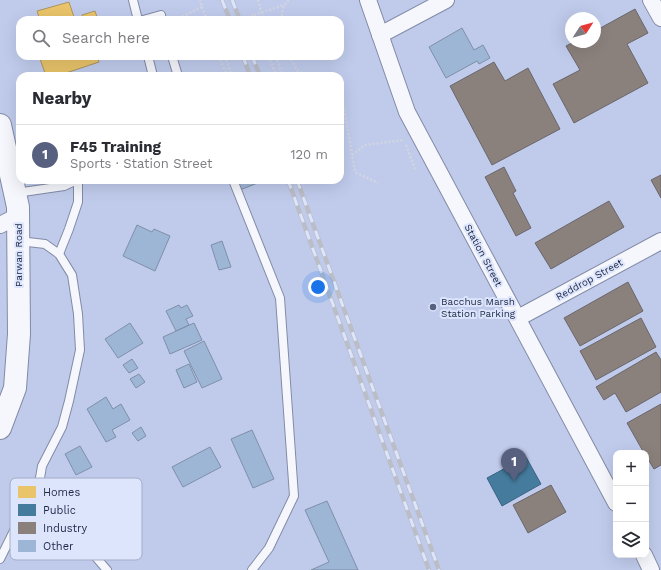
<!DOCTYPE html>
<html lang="en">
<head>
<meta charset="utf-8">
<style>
  :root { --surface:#fff; --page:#f2f2f3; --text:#2b2b33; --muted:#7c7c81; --line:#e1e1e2; --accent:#57617f }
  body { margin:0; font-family:"Work Sans",sans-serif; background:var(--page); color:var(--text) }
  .controls { position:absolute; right:12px; bottom:12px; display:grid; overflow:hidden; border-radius:8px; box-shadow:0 4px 16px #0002 }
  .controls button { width:36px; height:36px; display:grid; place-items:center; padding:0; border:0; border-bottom:1px solid var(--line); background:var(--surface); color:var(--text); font:20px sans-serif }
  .compass { position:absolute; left:565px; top:12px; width:36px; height:36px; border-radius:50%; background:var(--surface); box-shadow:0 4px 16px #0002; rotate:54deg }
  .you { position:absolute; left:318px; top:287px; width:14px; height:14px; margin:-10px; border:3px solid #fff; border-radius:50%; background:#1a73e8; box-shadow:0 0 0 6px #1a73e833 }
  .badge { display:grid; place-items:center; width:26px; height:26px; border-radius:50%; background:var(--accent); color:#fff; font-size:13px; font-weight:700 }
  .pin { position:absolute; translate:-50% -33px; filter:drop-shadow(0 1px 2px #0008) }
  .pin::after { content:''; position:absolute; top:21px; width:14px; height:12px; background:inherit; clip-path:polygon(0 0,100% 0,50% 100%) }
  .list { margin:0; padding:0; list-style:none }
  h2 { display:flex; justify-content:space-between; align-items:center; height:52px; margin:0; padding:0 16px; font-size:17px }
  h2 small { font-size:13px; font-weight:400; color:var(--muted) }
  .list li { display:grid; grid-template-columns:26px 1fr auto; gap:12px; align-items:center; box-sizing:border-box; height:60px; padding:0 16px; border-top:1px solid var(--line) }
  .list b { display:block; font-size:15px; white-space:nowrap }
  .list p { margin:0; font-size:13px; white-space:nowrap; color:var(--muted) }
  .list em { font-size:13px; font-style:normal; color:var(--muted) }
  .icon { flex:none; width:22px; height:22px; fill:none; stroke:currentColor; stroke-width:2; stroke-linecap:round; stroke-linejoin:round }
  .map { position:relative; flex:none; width:661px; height:570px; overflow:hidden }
  .search { position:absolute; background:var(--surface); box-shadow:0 4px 16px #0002; left:16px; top:16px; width:328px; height:44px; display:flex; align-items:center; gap:10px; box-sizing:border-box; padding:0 14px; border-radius:12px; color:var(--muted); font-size:15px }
  .panel { position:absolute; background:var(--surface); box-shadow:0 4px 16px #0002; left:16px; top:72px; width:328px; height:112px; border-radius:12px }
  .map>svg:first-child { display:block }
</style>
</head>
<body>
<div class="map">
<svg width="661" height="570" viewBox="0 0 661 570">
  <rect width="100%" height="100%" fill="#c0cbec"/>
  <g fill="#e9c46a" stroke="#ac955f">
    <path d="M69,2L75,20H40L37,11Z"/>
    <path d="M95,11L98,20H83L82,15Z"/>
    <path d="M39,56H97L99,62L57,76H46Z"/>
  </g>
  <path fill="#457b9d" stroke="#396282" d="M526,457L541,484L502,506L487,478Z"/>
  <g fill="#8a817c" stroke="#6a666b">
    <path d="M635,9L648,33L627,44L648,83L574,123L553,84L580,70L566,46L574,42H595V31Z"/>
    <path d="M494,62L505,81L528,68L560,129L492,165L450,86Z"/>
    <path d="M504,167L516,191L513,193L531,228L516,236L485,177Z"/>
    <path d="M661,175V198L651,180Z"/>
    <path d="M609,201L624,227L551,269L535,243Z"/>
    <path d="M628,282L643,311L580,346L564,318Z"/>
    <path d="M641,318L656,347L596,380L580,351Z"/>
    <path d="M656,352L661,360V392L626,412L615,393L604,400L596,387Z"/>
    <path d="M661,404V465L654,469L646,456V453H644L627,423Z"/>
    <path d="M551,485L566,512L528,533L513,505Z"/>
  </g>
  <g fill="#9eb6d5" stroke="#7e8fa8">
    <path d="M462,28L474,50L483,45L490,58L479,64L477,61L446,78L429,47Z"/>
    <path d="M236,180H259L260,182L240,190Z"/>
    <path d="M137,225L152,232L154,229L170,236L155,271L123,256Z"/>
    <path d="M222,241L231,267L219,270L211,245Z"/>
    <path d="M179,305L181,308L187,305L193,316L186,319L189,325L176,331L166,311Z"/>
    <path d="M130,323L143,343L118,358L105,339Z"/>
    <path d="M194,323L202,340L170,354L163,337Z"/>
    <path d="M204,341L222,379L202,388L184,351Z"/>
    <path d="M132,359L138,368L129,373L123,365Z"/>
    <path d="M189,364L197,382L184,388L176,370Z"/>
    <path d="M139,374L145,382L136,388L130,379Z"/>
    <path d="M106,397L113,409L121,404L130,420L112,430L116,437L106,442L87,409Z"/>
    <path d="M141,427L146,436L138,441L132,433Z"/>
    <path d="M252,430L274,479L253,488L231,439Z"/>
    <path d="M80,446L92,467L76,475L65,454Z"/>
    <path d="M210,447L221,467L183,487L172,467Z"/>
    <path d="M327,501L358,570H311L329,562L305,510Z"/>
  </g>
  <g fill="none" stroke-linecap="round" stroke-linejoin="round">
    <g stroke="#828ba6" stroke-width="10">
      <g id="service">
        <path d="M133,0L138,20"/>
        <path d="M143,20L161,15L162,20"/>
        <path d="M148,56L153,76"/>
        <path d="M172,56L178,76"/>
        <path d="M233,180L280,298L294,496L269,548L252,570"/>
        <path d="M16,193L64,186L77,180"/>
        <path d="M19,241L45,244L59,254L72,275L78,314L80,350L69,401L62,427L42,466L40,478L42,489L47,499L62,513L82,541L107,570"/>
        <path d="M59,254L69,229L78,202V180"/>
        <path d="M0,559L40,478"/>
      </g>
    </g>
    <g stroke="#828ba6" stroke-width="18">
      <g id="minor">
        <path d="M368,0L407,112L616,503"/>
        <path d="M651,0L661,18"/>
        <path d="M380,35L446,0"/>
        <path d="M0,225L18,216"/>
        <path d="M518,318L661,241"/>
        <path d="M644,555L651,570"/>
      </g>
    </g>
    <g stroke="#828ba6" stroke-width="24">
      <path id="secondary" d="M0,125L18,207L19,334L15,388L0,428"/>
    </g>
    <g stroke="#d1d5e0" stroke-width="2.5" stroke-dasharray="2 2" stroke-linecap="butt">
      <path d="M258,0L264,20"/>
      <path d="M202,7L207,20"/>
      <path d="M175,20L202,7L200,0"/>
      <path d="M240,20L254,15L256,20"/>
      <path d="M281,20L284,5L289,0"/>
      <path d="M219,56L227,76"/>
      <path d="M225,56L232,76"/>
      <path d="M269,56L276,76"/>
      <path d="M276,56L283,76"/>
      <path d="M289,56L298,71L308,76"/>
      <path d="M340,86L355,172L378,183"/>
      <path d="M406,145L415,169"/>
      <path d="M352,155L365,145L404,140"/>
    </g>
    <use href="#service" stroke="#f6f7fc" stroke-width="8"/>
    <use href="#minor" stroke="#f6f7fc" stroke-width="16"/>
    <use href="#secondary" stroke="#f6f7fc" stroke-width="22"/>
    <g stroke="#bbbec7" stroke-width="4.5">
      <g id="rail">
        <path d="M222,0L230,20"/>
        <path d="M232,0L240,20"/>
        <path d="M243,56L250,76"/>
        <path d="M252,56L260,76"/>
        <path d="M288,180L429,570"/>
        <path d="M297,180L439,570"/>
      </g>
    </g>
    <use href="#rail" stroke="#dce5fc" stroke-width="3" stroke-dasharray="9" stroke-linecap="butt"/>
    <path stroke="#d1d5e0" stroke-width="2.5" stroke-dasharray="2 2" stroke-linecap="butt" d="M254,15L284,5"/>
  </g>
  <circle fill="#57617f" stroke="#dce5fc" stroke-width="1.5" cx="433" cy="307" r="4"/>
  <g text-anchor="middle" stroke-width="4" stroke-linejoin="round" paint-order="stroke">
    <g font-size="10" fill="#1e2844" stroke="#dce5fc">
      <text transform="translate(18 255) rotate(-90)" y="4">Parwan Road</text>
      <text transform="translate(484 255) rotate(62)" y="4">Station Street</text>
      <text transform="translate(589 279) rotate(-29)" y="4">Reddrop Street</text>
    </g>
    <g font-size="10" fill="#1e2844" stroke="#dce5fc" text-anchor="start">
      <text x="441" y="305">Bacchus Marsh<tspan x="441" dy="12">Station Parking</tspan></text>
    </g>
  </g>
  <rect x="10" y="478" width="132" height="82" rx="6" fill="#dce5fc" stroke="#a3acc5" stroke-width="1"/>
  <rect x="18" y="486" width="18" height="12" fill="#e9c46a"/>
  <rect x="18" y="504" width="18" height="12" fill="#457b9d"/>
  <rect x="18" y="522" width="18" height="12" fill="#8a817c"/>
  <rect x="18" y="540" width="18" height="12" fill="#9eb6d5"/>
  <g font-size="11" fill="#1e2844">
    <text x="43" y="496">Homes</text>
    <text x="43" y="514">Public</text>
    <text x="43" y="532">Industry</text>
    <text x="43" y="550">Other</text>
  </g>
</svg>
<div class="controls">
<button>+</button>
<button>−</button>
<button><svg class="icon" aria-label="layers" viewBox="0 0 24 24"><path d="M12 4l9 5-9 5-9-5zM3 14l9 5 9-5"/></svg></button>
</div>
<svg class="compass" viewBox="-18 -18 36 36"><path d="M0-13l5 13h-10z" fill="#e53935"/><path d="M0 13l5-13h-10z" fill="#7c7c81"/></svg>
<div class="you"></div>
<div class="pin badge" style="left:514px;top:481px">1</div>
<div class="search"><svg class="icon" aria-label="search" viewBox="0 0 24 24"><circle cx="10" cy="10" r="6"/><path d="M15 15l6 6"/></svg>Search here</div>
<section class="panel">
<h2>Nearby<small></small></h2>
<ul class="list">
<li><span class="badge">1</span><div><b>F45 Training</b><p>Sports · Station Street</p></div><em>120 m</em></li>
</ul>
</section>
</div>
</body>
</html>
